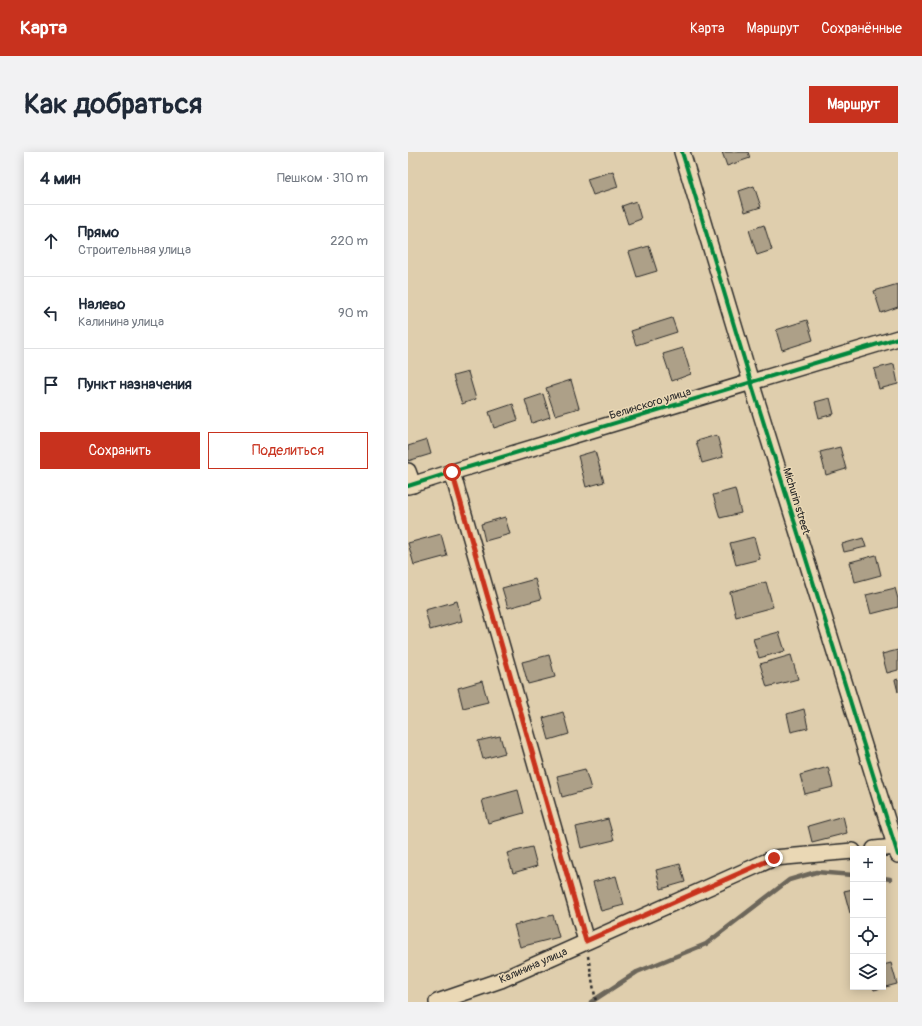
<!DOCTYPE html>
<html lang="ru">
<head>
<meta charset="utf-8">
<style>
  :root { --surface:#fff; --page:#f2f2f3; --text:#1f2937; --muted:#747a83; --line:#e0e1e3; --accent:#c8321e }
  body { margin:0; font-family:Pangolin,sans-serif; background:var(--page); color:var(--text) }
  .controls { position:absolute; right:12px; bottom:12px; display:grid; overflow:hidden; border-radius:0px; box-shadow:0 2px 10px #0003 }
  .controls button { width:36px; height:36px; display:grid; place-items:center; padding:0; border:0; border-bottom:1px solid var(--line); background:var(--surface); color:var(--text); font:20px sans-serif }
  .stop { position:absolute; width:12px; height:12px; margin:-9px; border:3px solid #c8321e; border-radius:50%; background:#fff }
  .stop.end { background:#c8321e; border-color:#fff; box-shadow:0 1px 4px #0008 }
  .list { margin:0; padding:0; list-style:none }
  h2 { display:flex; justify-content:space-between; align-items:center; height:52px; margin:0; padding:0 16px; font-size:17px }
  h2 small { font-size:13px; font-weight:400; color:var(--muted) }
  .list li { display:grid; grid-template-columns:26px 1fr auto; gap:12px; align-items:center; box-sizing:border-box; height:72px; padding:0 16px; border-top:1px solid var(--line) }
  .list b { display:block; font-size:15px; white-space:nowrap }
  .list p { margin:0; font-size:13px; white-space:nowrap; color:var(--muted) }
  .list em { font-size:13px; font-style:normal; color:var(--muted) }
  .actions { display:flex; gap:8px; padding:12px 16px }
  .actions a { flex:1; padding:9px 0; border:1px solid var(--accent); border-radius:0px; text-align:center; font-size:14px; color:var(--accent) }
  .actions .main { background:var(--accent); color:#fff }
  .icon { flex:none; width:22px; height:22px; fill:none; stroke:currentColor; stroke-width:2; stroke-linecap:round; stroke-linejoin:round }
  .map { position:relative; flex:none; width:490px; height:850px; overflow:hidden; border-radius:0px }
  header { display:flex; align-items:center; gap:24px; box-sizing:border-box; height:56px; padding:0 20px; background:var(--accent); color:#fff }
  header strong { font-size:19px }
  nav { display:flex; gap:22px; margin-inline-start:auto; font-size:14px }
  .intro { display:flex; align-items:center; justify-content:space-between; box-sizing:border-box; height:96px; padding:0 24px }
  h1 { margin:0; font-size:28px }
  .button { padding:10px 18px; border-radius:0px; background:var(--accent); color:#fff; font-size:14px; font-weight:700 }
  main { display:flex; gap:24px; padding:0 24px }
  aside { flex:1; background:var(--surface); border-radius:0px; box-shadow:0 2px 10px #0003 }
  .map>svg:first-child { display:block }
</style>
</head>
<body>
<header>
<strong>Карта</strong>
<nav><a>Карта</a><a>Маршрут</a><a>Сохранённые</a></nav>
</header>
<div class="intro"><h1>Как добраться</h1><a class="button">Маршрут</a></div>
<main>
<aside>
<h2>4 мин<small>Пешком · 310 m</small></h2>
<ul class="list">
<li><svg class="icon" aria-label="ahead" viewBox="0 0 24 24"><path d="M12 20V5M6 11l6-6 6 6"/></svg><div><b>Прямо</b><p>Строительная улица</p></div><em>220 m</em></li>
<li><svg class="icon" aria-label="left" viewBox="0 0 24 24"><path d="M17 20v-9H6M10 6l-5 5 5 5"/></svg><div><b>Налево</b><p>Калинина улица</p></div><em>90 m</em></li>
<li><svg class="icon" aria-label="arrive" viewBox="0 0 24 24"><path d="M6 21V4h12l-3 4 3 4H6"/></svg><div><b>Пункт назначения</b></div></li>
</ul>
<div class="actions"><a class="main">Сохранить</a><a>Поделиться</a></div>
</aside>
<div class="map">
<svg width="490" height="850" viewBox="0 0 490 850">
  <rect width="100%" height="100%" fill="#dfcead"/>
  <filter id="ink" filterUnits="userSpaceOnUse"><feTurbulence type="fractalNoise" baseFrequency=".025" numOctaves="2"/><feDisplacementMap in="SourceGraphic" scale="8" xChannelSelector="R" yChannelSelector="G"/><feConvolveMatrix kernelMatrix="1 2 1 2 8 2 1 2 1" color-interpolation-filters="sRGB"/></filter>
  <g filter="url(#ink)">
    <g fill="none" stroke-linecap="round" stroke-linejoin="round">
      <g stroke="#6c665a" stroke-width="4.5">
        <path d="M475,726L482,727"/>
        <path d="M183,850L229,820L298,792L381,728L408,720L445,723"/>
      </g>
    </g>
    <g fill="#ada088" stroke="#2b2b2b">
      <path d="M314,0H340L342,6L319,14Z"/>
      <path d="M205,19L210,35L185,43L179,27Z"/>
      <path d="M346,34L353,55L337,60L331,39Z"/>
      <path d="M228,49L233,67L220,72L214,54Z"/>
      <path d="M356,73L364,98L349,103L341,78Z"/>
      <path d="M241,94L249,119L229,125L221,100Z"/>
      <path d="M490,132V155L473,161L466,139Z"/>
      <path d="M264,166L269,180L228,193L223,179Z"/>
      <path d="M399,168L405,188L374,198L368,178Z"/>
      <path d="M275,196L283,222L264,229L255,202Z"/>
      <path d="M486,212L490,232L471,237L466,217Z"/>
      <path d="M60,220L68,247L54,252L45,224Z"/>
      <path d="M163,228L171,256L147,263L138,236Z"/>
      <path d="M135,242L142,265L124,271L117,248Z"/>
      <path d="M422,246L426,262L411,266L407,250Z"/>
      <path d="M105,252L110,268L86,276L81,260Z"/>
      <path d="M309,283L315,305L294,311L288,289Z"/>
      <path d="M19,288L23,302L0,309V294Z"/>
      <path d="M432,295L438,317L418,323L412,300Z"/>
      <path d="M187,299L196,330L178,335L170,304Z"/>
      <path d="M327,337L333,361L312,366L305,343Z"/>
      <path d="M97,365L102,382L77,389L73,372Z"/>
      <path d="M33,382L39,404L6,413L0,391Z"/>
      <path d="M346,385L352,407L328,413L322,391Z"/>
      <path d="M455,386L458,395L436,400L434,392Z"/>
      <path d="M468,403L473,423L447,430L442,410Z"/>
      <path d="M127,427L133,447L100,456L94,436Z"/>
      <path d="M358,430L365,455L328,465L322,440Z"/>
      <path d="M487,436L490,447V455L463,462L458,443Z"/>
      <path d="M49,449L54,469L22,478L17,458Z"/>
      <path d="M371,480L377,499L351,506L345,487Z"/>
      <path d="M490,498V518L479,521L474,502Z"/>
      <path d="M141,503L147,525L120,532L114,510Z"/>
      <path d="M383,503L390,527L359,535L352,512Z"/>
      <path d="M490,527V540L487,528Z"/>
      <path d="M74,529L80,550L55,556L50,536Z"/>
      <path d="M396,557L400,576L383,580L379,562Z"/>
      <path d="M155,560L161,582L141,588L135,566Z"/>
      <path d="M92,584L97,601L75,607L70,589Z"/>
      <path d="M420,615L425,635L397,642L392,623Z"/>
      <path d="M177,617L183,637L154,645L149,624Z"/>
      <path d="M110,638L116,661L80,671L74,648Z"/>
      <path d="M435,664L439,681L404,690L400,674Z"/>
      <path d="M200,667L206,688L173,696L168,675Z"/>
      <path d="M124,695L129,714L105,721L99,701Z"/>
      <path d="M272,712L277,730L253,737L248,718Z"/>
      <path d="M208,724L216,753L193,759L185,730Z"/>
      <path d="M445,737V760L442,761L436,739Z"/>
      <path d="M145,763L151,785L112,795L106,773Z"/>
      <path d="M483,811L489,832L466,838L465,835H475V813Z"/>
    </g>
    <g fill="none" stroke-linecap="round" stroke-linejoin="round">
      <g stroke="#2b2b2b" stroke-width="18">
        <g id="minor">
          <path d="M274,0L343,230L490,703"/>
          <path d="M0,319L5,333"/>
          <path d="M44,320L178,789"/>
          <path d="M0,334L44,320L490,186"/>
          <path d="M466,697L488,695"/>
          <path d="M29,850L93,828L366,706L445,699"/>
        </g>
      </g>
      <path stroke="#2b2b2b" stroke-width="2.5" stroke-dasharray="3 3" stroke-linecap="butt" d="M180,804L188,850"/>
      <use href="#minor" stroke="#ead8b5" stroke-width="15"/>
      <g stroke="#ead8b5" stroke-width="6">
        <g id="cycleway">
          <path d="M274,0L343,230L490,703"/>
          <path d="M0,334L44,320L490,186"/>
        </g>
      </g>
      <use href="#cycleway" stroke="#00873e" stroke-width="4"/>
    </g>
  </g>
  <g fill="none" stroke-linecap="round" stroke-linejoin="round" filter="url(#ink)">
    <path stroke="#c8321e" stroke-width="5" d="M44,320L178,789L366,706"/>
  </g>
  <g text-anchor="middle" stroke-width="3" stroke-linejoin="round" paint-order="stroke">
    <g font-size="11" fill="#2b2b2b" stroke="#ead8b5">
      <text transform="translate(242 251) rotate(-17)" y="4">Белинского улица</text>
      <text transform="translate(389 349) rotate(73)" y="4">Michurin street</text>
      <text transform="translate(125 813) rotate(-24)" y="4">Калинина улица</text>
    </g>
  </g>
</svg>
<div class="controls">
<button>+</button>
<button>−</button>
<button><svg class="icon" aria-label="locate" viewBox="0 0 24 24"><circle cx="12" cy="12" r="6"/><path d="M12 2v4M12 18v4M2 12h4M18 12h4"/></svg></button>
<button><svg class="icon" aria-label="layers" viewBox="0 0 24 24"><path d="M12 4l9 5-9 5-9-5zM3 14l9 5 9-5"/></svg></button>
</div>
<div class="stop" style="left:44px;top:320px"></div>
<div class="stop end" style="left:366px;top:706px"></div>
</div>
</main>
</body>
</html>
